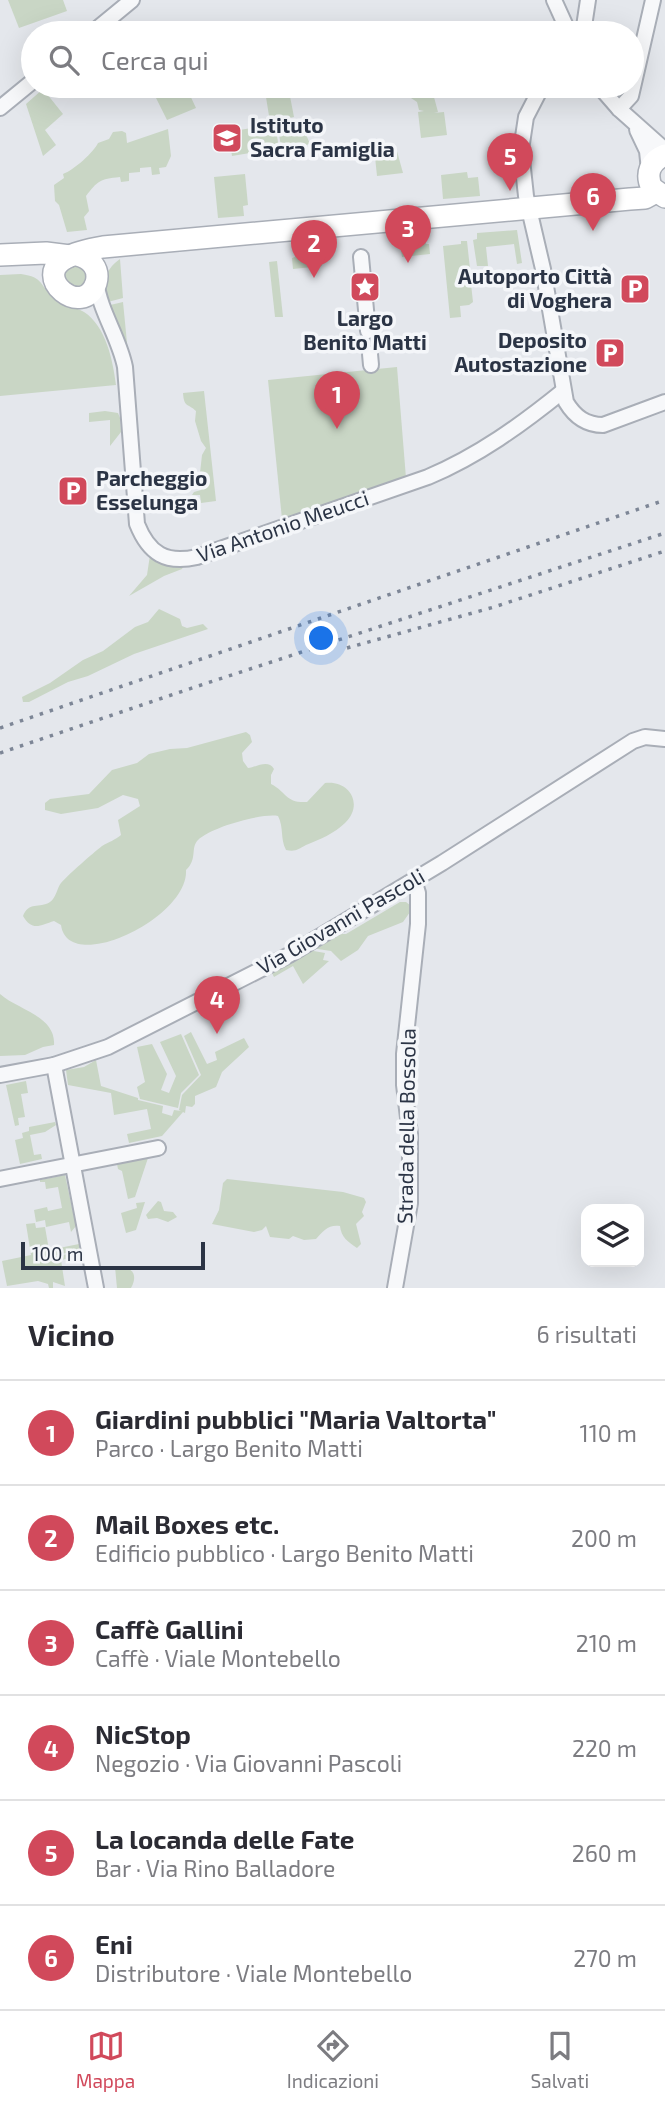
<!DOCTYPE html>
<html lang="it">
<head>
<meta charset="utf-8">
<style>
  :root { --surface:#fff; --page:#f7f7f7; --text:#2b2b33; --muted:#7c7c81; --line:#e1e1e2; --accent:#d1495b }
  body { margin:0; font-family:"Exo 2",sans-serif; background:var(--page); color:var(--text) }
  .controls { position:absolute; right:21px; bottom:21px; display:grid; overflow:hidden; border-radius:14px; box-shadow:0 7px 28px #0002 }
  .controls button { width:63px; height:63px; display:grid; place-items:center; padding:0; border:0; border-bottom:2px solid var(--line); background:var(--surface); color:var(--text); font:35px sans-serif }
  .scale { position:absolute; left:21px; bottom:18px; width:184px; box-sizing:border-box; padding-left:7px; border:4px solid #2b3445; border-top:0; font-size:19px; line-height:24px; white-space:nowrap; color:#2b3445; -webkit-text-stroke:5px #f4f6f9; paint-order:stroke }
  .you { position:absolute; left:322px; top:639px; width:24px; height:24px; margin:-18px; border:5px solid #fff; border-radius:50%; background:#1a73e8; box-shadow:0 0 0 10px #1a73e833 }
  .badge { display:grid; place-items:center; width:46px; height:46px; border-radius:50%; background:var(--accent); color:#fff; font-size:23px; font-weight:700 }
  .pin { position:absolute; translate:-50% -58px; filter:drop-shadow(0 2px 4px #0008) }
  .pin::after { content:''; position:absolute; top:37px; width:24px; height:21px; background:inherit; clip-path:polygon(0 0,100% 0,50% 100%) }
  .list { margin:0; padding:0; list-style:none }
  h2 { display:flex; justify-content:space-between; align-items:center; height:91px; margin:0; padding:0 28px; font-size:30px }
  h2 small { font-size:23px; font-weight:400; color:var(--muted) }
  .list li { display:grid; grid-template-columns:46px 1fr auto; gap:21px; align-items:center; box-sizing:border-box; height:105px; padding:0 28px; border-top:2px solid var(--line) }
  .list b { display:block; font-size:26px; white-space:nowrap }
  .list p { margin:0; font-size:23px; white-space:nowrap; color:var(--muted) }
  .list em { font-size:23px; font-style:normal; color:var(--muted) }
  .icon { flex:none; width:38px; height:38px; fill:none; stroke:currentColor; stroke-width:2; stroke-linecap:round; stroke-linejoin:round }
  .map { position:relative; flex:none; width:665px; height:1288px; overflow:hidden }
  .search { position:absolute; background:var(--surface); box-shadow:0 7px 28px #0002; left:21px; right:21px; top:21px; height:77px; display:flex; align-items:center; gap:18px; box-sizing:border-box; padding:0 24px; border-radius:38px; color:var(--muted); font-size:26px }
  .sheet { height:721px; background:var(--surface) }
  nav { display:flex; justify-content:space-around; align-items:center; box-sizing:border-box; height:98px; border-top:2px solid var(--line); background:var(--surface); font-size:19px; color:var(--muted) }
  nav a { display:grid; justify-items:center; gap:4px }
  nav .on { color:var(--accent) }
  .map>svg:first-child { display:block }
</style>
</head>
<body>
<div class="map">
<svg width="665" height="1288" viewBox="0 0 665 1288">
  <rect width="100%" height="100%" fill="#e4e7ec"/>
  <g fill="#c9d6c5">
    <path d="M8,0H63L67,11L19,28Z"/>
    <path d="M150,86H174L178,92L188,91L196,108L167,120Z"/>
    <path d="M282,86H288L294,117L270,122L265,91L282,88Z"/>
    <path d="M386,86H431L438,112L434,113L444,112L447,135L421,138L418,112L424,111L419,110L417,102L411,98L410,91L402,89L389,92Z"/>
    <path d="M43,89L63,114L45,130L56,145L43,156L26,104Z"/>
    <path d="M295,121L305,132L310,144L282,151L277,124Z"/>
    <path d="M275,124L279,148L232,156L228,132Z"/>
    <path d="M168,129L171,156L166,167L159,168L160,174L152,175L151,167L140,168V172L129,173V181L121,182L120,177C99,179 98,181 86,196L89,211L84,217L87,230L67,232L59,205L55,201L54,185L64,178L63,174C74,170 94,152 98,143L109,139L113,132L122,131L126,133L127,143Z"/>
    <path d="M395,144L403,173L377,176L374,147Z"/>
    <path d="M467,172L468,178L478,177L480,196L443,199L441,175Z"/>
    <path d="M245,174L248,205L243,206L244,216L218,218L214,177Z"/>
    <path d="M517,230L522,263L517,264L514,244L486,247L488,266H477L473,240L477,239V233Z"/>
    <path d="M425,238L426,244H429L430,254L402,257L400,241Z"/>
    <path d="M461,241H467L470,269L465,276L471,284L473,302L469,305L460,306L461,317L450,318L443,246L461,244Z"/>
    <path d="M320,248L322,266L293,269L292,258L295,257V251Z"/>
    <path d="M120,259L123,298L104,303C104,283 103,271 120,259Z"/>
    <path d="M277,261L283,317H275L269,262Z"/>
    <circle cx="76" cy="276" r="11"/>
    <path d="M21,274C44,277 40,286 54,299C62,307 74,306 84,312C106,326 113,361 116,385L0,396V275Z"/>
    <path d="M123,302L128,353L106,306Z"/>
    <path d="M397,367L406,478L282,519L268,380Z"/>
    <path d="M204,391L216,501L201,503L200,495H192L194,492L201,490C206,485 206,478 200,473L202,455L206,448L201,441L195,421L196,411C188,403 184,408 183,393Z"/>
    <path d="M105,411L118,413L120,418L121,432L110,446V420L89,422V413Z"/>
    <path d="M150,555L162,564L183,567L182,569L164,576L129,596L147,575Z"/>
    <path d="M159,609L180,619L182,626L187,628L203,624L208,629L134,654L88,676L68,682L29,702H23L22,697L50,683L83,660L103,651L135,627L148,622Z"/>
    <path d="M246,732L250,735L252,742L242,753L243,761L248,768C257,767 268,759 274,769L271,775V784C288,793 285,803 307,802L325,783C350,780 364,805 345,823C335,833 319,840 306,845C298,849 296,852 286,850C280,839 284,827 278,816C262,813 211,827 198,840C190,848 198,859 186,870C189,918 68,976 61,925L54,921C41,925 32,932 23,916C29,901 39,909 50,902C56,898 57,888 61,883C69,874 92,854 102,846C109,842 115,840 121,835L118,820L140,806L138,799L123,795L98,808L61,814L45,810V803L50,799L89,794L112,770L137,763L149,754L170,749L187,748Z"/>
    <path d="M400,902H406L411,906L410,912L403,922L368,936L358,950L341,961L331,951L311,948L339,934H346Z"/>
    <path d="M308,950L325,953L323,960L329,961L303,984L293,966L274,977L271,971Z"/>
    <path d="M0,994C18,1010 56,1016 54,1045L43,1047L25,1055L0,1056Z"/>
    <path d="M191,1032L207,1064L217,1060L215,1052L244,1038L249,1047L222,1072L216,1087L195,1096V1104L192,1107L186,1106L185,1113L183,1112L162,1136L129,1143L127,1134L151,1129L147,1109L114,1115L111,1093L68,1085L66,1070L84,1067L96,1060L101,1086L138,1098V1100L163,1106L162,1113L172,1116L174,1110L181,1111L179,1110L182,1095L201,1075L184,1036Z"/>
    <path d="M181,1034L199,1075L181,1093L178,1108L140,1099L137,1087L145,1082L137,1047L152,1044L167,1074L161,1090L169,1093L176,1076L160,1042Z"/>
    <path d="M26,1081L28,1093L21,1094L25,1117L18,1118L19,1125L15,1126L6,1085Z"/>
    <path d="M55,1122L56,1125L45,1132L30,1135L34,1155L41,1154L42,1159L20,1164L15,1140L23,1138L22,1133L29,1131V1127Z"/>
    <path d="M148,1158L135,1197L128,1199L122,1171L118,1169L117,1164Z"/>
    <path d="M65,1175L76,1226L71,1232L69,1222L46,1227L45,1220L36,1222L34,1210L47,1207L48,1211L62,1208L58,1187L46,1189L45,1182H40V1180Z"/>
    <path d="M227,1179L343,1192L364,1198L366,1202L362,1212L364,1216L356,1224L361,1244L357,1248C348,1242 341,1237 340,1226C329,1224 323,1231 316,1239L304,1240L293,1236L289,1239L270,1237L266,1226L262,1230L254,1232L212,1224L219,1210L223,1183Z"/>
    <path d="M158,1201L161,1202L164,1211L173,1212L177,1217L168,1222L157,1218L148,1219L146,1215Z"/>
    <path d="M145,1202L136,1230L126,1233L121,1213L137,1208L136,1203Z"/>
    <path d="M35,1223L36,1228L45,1227L49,1250L79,1244L80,1250L48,1257L69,1254L70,1258L61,1260L65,1286L53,1282V1288H49L48,1284L38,1281L7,1286L2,1261L31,1255L26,1224Z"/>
    <path d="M120,1266C133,1268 138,1275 131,1288H117L115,1267Z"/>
  </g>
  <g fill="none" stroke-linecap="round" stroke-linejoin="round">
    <path stroke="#bfc3cb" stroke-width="14" stroke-dasharray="14 7" stroke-linecap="butt" d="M368,331L370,354"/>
    <g stroke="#a9aeb7" stroke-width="18">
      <g id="street">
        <path d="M554,0L569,33"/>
        <path d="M92,33L132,0"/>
        <path d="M583,33L588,0"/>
        <path d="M542,86L526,117L521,150L526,196L543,269L566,402C575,417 586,425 603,425L665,402"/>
        <path d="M599,86L619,109L665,150"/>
        <path d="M0,108L33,81"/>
        <path d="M619,109L631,96L653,0"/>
        <path d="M637,130L647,151L649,170"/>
        <path d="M361,257L368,331"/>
        <path d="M96,281C100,312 119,337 125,367L137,524C149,554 166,564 197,557L428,477C478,456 521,425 563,391"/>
        <path d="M370,354L371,365"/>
        <path d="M54,1065L96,1288"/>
        <path d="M0,1075L54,1065L108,1047L289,955L442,863L633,741L645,737L665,739"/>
        <path d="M0,1179L158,1148"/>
        <path d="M395,1288L410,1203V1134L404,1085V1054L418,924V893L414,880"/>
      </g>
    </g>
    <g stroke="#a9aeb7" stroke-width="24">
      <g id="secondary">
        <path d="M665,155C650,161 645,174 652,188L665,197"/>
        <path d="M0,255L46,253L70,256"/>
        <path d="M77,255C91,258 100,269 96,283C83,320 30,277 66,258C76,252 91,249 103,247L630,199L645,198L656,192"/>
      </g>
    </g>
    <use href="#street" stroke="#f7f8fa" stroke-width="14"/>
    <use href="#secondary" stroke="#fff" stroke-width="21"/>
    <g stroke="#7d8696" stroke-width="3.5" stroke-dasharray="3.5 7" stroke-linecap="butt">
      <path d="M347,648L494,607L665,551"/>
      <path d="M0,728L665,500"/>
      <path d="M0,753L195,687L665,533"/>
    </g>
  </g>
  <defs>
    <g id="school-square" transform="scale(1.575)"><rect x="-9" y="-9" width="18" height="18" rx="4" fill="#d1495b" stroke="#f4f6f9"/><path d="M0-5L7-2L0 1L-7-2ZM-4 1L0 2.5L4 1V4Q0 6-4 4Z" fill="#fff"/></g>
    <g id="sight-square" transform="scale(1.575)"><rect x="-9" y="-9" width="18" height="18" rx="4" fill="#d1495b" stroke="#f4f6f9"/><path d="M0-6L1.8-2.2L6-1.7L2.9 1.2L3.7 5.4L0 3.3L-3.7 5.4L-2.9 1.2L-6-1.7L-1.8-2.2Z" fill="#fff"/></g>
    <g id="parking-square" transform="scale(1.575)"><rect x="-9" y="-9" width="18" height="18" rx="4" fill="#d1495b" stroke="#f4f6f9"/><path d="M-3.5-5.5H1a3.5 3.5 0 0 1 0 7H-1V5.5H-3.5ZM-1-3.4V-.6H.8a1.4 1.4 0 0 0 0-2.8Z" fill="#fff"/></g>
  </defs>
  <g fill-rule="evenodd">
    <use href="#school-square" x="227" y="138"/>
    <use href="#sight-square" x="365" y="287"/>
    <use href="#parking-square" x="635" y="289"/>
    <use href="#parking-square" x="610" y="353"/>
    <use href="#parking-square" x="73" y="491"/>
  </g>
  <g text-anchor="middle" stroke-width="7" stroke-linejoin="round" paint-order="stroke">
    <g font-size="21" font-weight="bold" fill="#2b3445" stroke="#f4f6f9" text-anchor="start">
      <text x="250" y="133">Istituto<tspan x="250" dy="24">Sacra Famiglia</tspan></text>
      <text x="612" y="284" text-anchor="end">Autoporto Città<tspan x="612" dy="24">di Voghera</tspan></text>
      <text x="365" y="326" text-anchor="middle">Largo<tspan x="365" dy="24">Benito Matti</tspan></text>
      <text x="587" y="348" text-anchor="end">Deposito<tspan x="587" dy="24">Autostazione</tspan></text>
      <text x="96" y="486">Parcheggio<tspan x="96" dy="24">Esselunga</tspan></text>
    </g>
    <g font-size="21" fill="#2b3445" stroke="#f4f6f9">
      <text transform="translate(283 527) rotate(-19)" y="7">Via Antonio Meucci</text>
      <text transform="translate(341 922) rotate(-30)" y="7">Via Giovanni Pascoli</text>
      <text transform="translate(407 1126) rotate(-89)" y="7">Strada della Bossola</text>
    </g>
  </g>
</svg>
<div class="controls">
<button><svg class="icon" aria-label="layers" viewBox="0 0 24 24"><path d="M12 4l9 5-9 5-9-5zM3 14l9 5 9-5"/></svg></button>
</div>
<div class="scale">100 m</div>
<div class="you"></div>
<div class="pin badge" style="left:337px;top:429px">1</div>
<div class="pin badge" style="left:314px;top:278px">2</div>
<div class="pin badge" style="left:408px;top:263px">3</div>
<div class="pin badge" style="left:217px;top:1034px">4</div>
<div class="pin badge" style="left:510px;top:191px">5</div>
<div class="pin badge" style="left:593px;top:231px">6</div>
<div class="search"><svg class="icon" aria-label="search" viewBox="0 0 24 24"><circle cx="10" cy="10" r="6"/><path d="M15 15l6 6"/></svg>Cerca qui</div>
</div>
<section class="sheet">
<h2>Vicino<small>6 risultati</small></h2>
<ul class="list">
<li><span class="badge">1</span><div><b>Giardini pubblici &quot;Maria Valtorta&quot;</b><p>Parco · Largo Benito Matti</p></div><em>110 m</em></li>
<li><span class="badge">2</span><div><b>Mail Boxes etc.</b><p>Edificio pubblico · Largo Benito Matti</p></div><em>200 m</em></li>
<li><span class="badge">3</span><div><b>Caffè Gallini</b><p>Caffè · Viale Montebello</p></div><em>210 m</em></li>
<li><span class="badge">4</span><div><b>NicStop</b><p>Negozio · Via Giovanni Pascoli</p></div><em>220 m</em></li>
<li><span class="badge">5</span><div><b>La locanda delle Fate</b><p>Bar · Via Rino Balladore</p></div><em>260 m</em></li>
<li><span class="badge">6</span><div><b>Eni</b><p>Distributore · Viale Montebello</p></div><em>270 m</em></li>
</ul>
</section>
<nav>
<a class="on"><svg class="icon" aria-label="map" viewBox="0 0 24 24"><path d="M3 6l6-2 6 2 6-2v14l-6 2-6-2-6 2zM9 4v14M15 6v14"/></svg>Mappa</a>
<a><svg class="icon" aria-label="directions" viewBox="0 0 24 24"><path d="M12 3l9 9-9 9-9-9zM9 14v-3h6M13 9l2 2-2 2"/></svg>Indicazioni</a>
<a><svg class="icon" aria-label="saved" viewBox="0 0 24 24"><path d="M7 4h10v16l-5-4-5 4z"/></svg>Salvati</a>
</nav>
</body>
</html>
